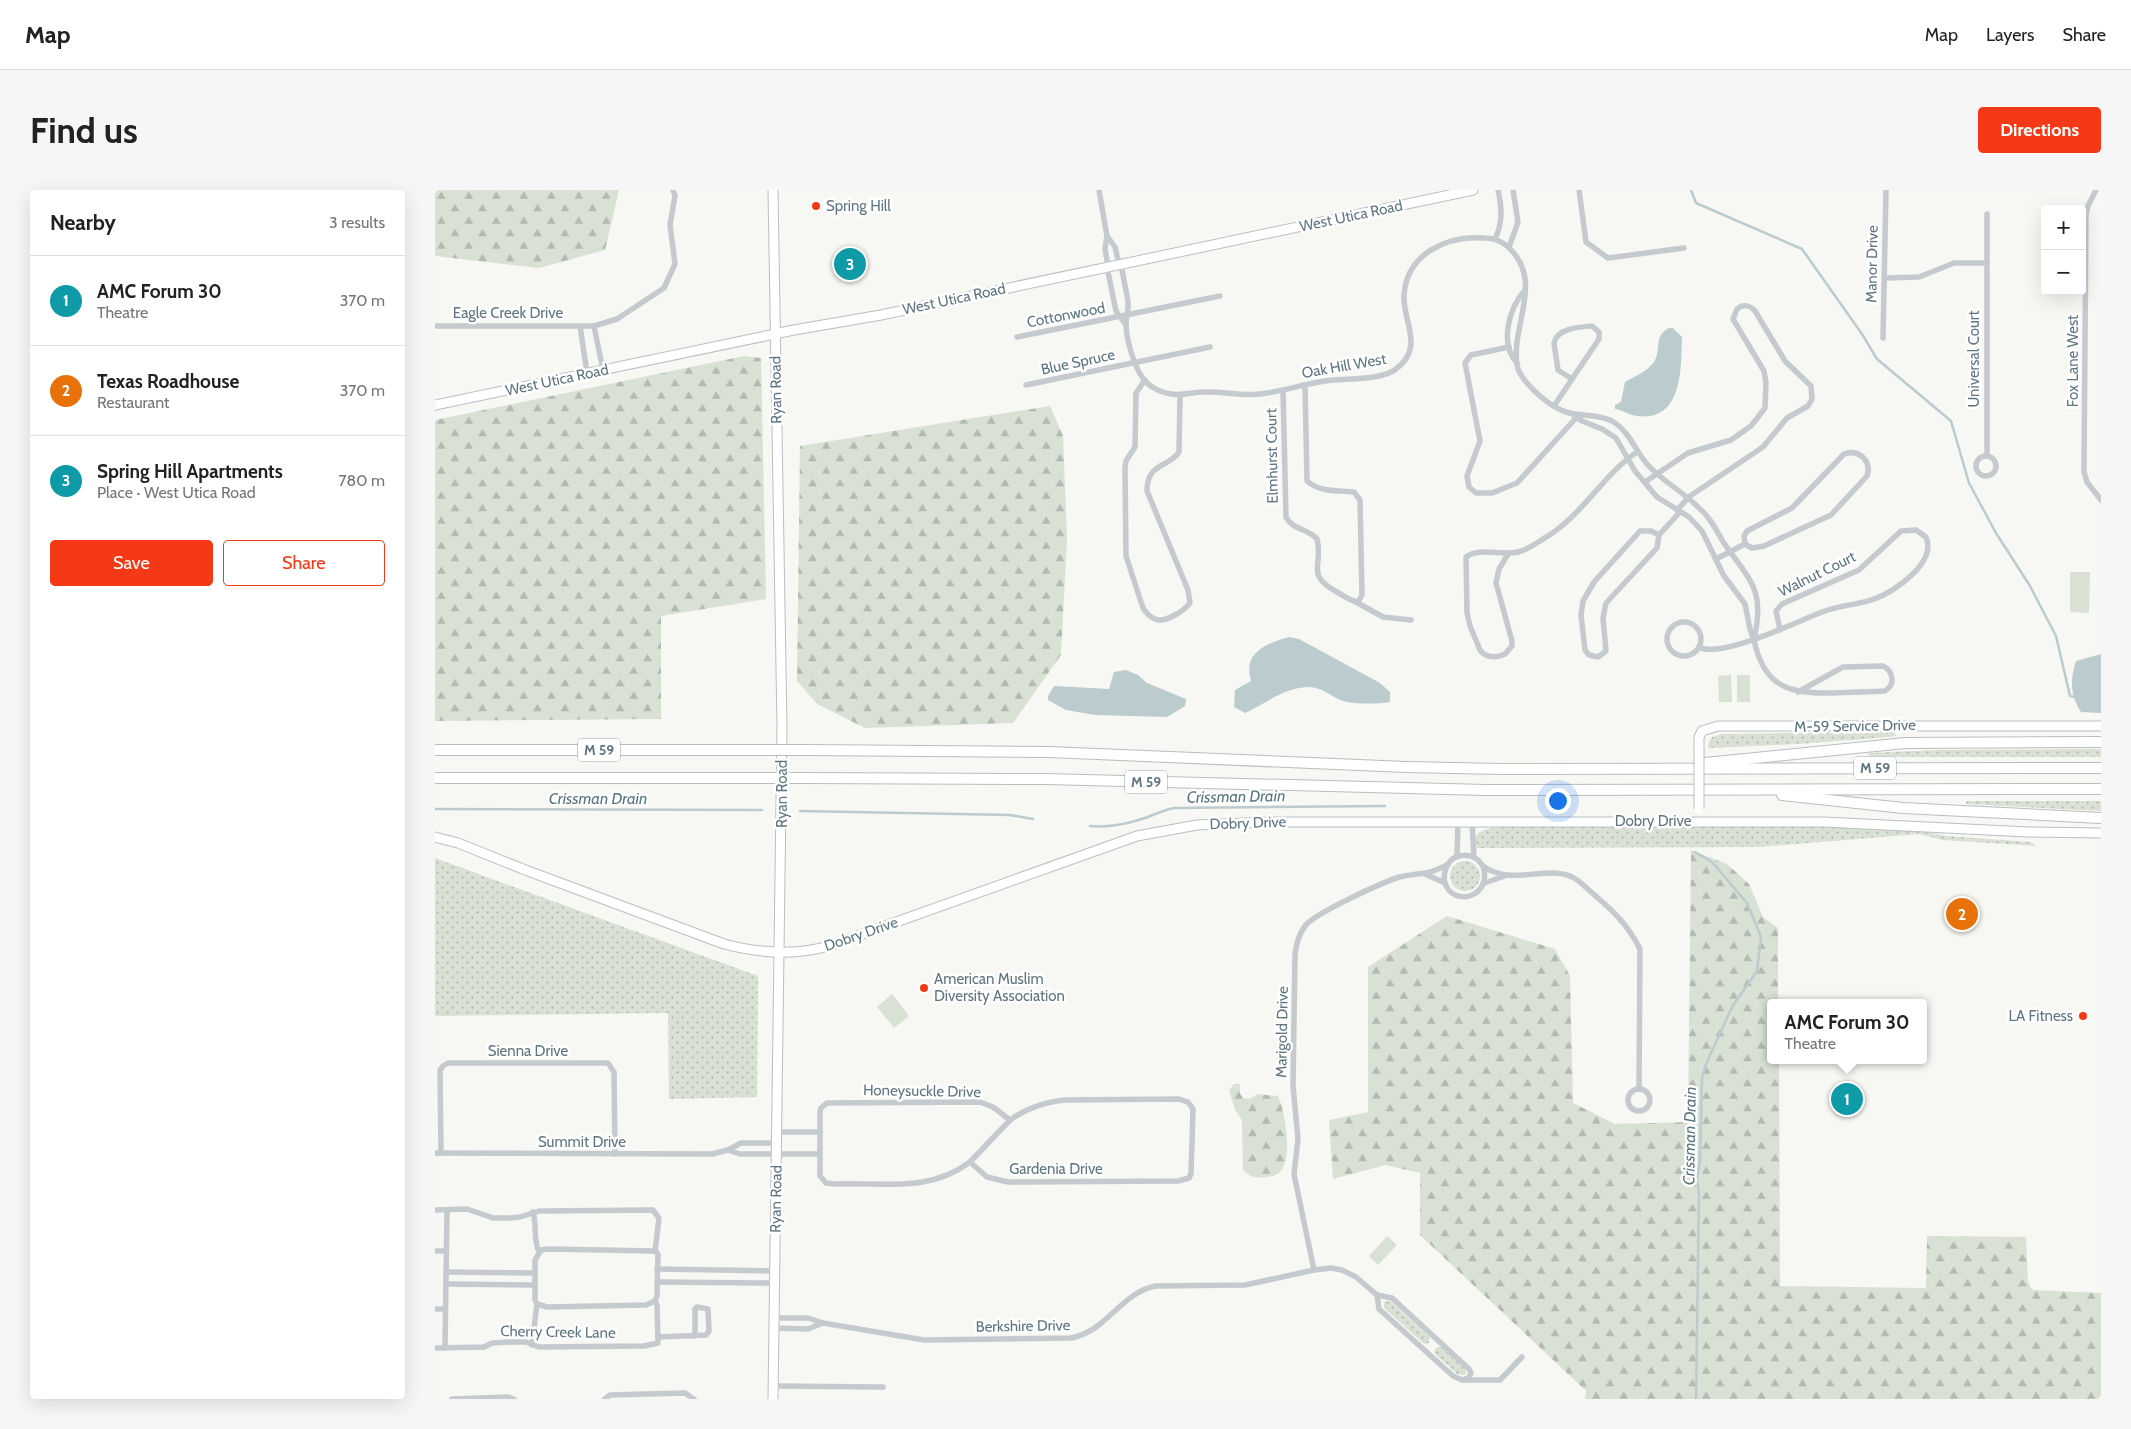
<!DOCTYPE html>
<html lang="en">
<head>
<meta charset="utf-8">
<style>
  :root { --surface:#fff; --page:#f6f6f6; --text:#222; --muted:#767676; --line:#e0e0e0; --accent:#f53816 }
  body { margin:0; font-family:Cabin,sans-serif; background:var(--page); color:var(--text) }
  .controls { position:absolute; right:15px; top:15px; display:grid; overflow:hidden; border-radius:5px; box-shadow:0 5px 20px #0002 }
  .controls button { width:45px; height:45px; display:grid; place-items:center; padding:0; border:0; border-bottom:1px solid var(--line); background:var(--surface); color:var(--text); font:25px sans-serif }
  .you { position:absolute; left:1122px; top:610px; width:18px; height:18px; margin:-12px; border:4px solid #fff; border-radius:50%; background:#1a73e8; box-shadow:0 0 0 8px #1a73e833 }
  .badge { display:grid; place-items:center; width:32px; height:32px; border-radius:50%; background:var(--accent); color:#fff; font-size:16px; font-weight:700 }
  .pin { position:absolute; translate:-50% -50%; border:2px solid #fff; box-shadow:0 1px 5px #0006 }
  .popup { position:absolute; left:1332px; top:809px; width:160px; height:65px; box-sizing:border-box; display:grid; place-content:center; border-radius:5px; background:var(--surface); filter:drop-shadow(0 1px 4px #0005); font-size:16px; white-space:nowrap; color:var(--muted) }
  .popup b { font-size:19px; color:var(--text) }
  .popup::after { content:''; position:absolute; left:50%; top:100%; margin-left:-10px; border:10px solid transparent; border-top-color:var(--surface) }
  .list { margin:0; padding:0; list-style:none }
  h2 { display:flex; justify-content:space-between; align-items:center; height:65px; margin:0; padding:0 20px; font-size:21px }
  h2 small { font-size:16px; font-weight:400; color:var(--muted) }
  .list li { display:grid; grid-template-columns:32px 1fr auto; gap:15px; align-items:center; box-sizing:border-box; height:90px; padding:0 20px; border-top:1px solid var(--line) }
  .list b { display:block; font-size:19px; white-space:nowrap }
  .list p { margin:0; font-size:16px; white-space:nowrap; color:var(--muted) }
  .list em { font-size:16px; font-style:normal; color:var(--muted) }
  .actions { display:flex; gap:10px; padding:15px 20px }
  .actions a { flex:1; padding:11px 0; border:1px solid var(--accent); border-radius:5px; text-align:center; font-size:18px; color:var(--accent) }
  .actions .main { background:var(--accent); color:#fff }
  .map { position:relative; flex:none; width:1666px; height:1209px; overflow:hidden; border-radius:5px }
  header { display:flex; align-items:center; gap:30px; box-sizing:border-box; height:70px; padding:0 25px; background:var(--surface); border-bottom:1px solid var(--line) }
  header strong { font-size:24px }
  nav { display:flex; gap:28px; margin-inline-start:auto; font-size:18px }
  .intro { display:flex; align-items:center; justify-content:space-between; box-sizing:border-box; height:120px; padding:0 30px }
  h1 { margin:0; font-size:35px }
  .button { padding:12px 22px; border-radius:5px; background:var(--accent); color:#fff; font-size:18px; font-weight:700 }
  main { display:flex; gap:30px; padding:0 30px }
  aside { flex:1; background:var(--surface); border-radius:5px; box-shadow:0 5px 20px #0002 }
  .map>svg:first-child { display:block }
</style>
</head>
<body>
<header>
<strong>Map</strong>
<nav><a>Map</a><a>Layers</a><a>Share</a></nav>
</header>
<div class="intro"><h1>Find us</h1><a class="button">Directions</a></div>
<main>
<aside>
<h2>Nearby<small>3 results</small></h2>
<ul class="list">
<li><span class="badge" style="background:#0f9aa8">1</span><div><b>AMC Forum 30</b><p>Theatre</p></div><em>370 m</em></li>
<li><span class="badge" style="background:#e8710a">2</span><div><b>Texas Roadhouse</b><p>Restaurant</p></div><em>370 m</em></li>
<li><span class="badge" style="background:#0f9aa8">3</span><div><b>Spring Hill Apartments</b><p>Place · West Utica Road</p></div><em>780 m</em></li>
</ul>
<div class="actions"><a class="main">Save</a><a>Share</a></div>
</aside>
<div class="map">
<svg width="1666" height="1209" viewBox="0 0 1666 1209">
  <defs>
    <pattern id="grass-dots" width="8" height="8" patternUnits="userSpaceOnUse" patternTransform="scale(1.25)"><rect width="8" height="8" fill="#d9e0d4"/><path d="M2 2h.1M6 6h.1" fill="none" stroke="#b3bab1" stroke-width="1.8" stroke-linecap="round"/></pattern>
    <pattern id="forest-firs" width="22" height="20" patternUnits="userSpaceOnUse" patternTransform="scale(1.25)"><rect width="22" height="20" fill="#d9e0d4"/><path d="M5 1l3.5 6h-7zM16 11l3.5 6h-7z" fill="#b3bab1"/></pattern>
  </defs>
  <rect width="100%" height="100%" fill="#f7f7f4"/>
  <g fill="url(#grass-dots)">
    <path d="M1460,542L1461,546C1399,552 1336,556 1273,558L1274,552L1277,547L1287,544Z"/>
    <path d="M1666,559V567H1434V563L1502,560Z"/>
    <path d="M1531,611H1666V621L1531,614Z"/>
    <path d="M1071,637H1396L1486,641L1512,646L1595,652L1602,656L1508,650L1484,644L1324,657L1042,658L1040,648C1045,637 1060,638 1071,637Z"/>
    <path d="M0,668L323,786L322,907L234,909L233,823L0,826Z"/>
    <circle cx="1030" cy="686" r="15"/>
    <path d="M952,1111H955L995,1147L994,1153L989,1154L949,1118V1112Z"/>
    <path d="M1003,1157H1007L1028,1177L1031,1181L1030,1185L1022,1184L1000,1164L999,1161Z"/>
  </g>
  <g fill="url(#forest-firs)">
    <path d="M0,0H184L170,60L104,78L0,66Z"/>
    <path d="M309,166L326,168L331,409L226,426V529L0,531V230Z"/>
    <path d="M615,216L628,246L632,349L626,465L578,533L430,538L382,514L362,491L365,256Z"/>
    <path d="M1256,660L1292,674L1314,694L1328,727L1343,738V813H1336V870H1344L1345,1096L1491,1098L1492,1046L1591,1047L1593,1092L1597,1100L1666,1103V1209H1150L1151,1201L985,1045V983L950,975L898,989L894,930L933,922V777L1012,726L1120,759L1135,786L1138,913L1180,934L1253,932Z"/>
    <path d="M799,894H805V903L808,908L814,909L823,904L843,906C850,921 859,970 844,983C840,986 834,987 829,987C820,989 814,986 808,980L807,930L800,920L794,900Z"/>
  </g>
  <g fill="#d9e0d4">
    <path d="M1635,382H1655L1654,423L1635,422Z"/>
    <path d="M1296,485L1297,512H1284L1283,486Z"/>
    <rect x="1302" y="485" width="13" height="27"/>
    <path d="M457,804L474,826L459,838L442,817Z"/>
    <path d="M952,1046L962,1055L943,1075L934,1066Z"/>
  </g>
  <g fill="#bccbce">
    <path d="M1234,138H1238L1247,147C1246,178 1248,232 1202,226C1194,225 1188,220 1180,219V215L1186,212L1190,192C1199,187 1213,181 1219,172C1227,159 1218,146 1234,138Z"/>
    <path d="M854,447L864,449L945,493L955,502V512C942,514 925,514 912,512C898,509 889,497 873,497C849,498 831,513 810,523L799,517L800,500L816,491C808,462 830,454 854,447Z"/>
    <path d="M1666,464V523L1646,522C1635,505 1635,490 1641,471Z"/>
    <path d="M691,480L703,485L712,493L751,509L750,516L732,527L660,525L631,520L613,510V506L619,496L674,499L679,482Z"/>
  </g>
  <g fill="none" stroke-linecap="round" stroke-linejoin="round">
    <g stroke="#bccbce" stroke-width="2.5">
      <path d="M1256,0L1261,13L1367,59L1427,144L1442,169L1516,231L1534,293L1561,343L1595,396L1621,446L1635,506L1640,507"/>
      <path d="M0,619L327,620"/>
      <path d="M365,621L575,625L598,629"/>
      <path d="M655,636C674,638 696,633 713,627C723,623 729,620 739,618L950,616"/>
      <path d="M1260,662L1277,672L1312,713L1326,747L1322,781L1297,817L1271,874L1267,888L1265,971L1262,989L1264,1003L1261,1209"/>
    </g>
    <g stroke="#b9bfc3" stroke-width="11">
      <g id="secondary">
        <path d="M338,0L347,537L338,1209"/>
        <path d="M0,215L359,140L446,125L1038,0"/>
        <path d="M1264,558V547L1267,541L1283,536H1666"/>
        <path d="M0,647L23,653L93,681L289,754C323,763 359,766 394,756L702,646L762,635L835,632H1389L1593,642L1666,643"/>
      </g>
    </g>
    <g stroke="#b9bdc0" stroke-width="12">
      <g id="highway">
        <path d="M0,560H328"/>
        <path d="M370,560L614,562L971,577L1066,579L1666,578"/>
        <path d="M1270,573L1470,553L1666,552"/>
        <path d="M0,588H328"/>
        <path d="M370,588L610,589L1051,600L1666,599"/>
        <path d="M1347,605L1468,618L1666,628"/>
      </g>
    </g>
    <g stroke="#c4cacd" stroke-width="5.5">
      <path d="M664,0L672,46"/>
      <path d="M1144,0L1151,52L1173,68L1249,58"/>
      <path d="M1661,0L1653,16L1651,25L1649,282L1652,292L1666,310"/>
      <path d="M1060,49C1068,32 1067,19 1063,0"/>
      <path d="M1074,57L1083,32L1078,0"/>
      <path d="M686,74C688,87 691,99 693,112C694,120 691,127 691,134C691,149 700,181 711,192C717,198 727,203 736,204C747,206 758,202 769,202C787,201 806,206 825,204C847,202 868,194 890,191C910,188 946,191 961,179C990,157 968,133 969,106C971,64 1012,45 1049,48C1062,48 1070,53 1078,62C1107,95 1076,137 1082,175C1084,186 1097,199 1105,206C1113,213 1123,220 1134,223C1148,226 1164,224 1177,231C1194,241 1200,260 1212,274C1227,291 1247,301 1263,317C1275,327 1281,340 1289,353C1300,370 1316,386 1321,405C1325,419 1322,436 1319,450L1315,439L1310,414L1289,386L1267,341L1254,327L1222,307L1200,281L1181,248L1167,239L1147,231L1136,223"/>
      <path d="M673,76L670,59L672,46L680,57L684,74"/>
      <path d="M672,77L681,121L691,135"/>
      <path d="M1450,88L1484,87L1519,73H1552"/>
      <path d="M0,136H159L182,129L229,98L240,74L235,35L240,6L238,0"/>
      <path d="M145,136L152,183"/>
      <path d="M159,136L168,180"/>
      <path d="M582,147L785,106"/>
      <path d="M1448,148L1451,0"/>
      <path d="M1074,157L1036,165L1030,173L1045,251L1032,286L1034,297L1041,303H1057L1082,293L1141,228"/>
      <path d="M1082,173C1064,153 1074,118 1090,100"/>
      <path d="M710,190L701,203L700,257L691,271L690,278L691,366L708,418C711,423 717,429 723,430C733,431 750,420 755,413L753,400L712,301C712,272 734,278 744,262L745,205"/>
      <path d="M591,195L775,157"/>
      <path d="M848,200L851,327C857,340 873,338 882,349C889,376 869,384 902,402C909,406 915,411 923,412L927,405L925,310L919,302C903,300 886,303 872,291L870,195"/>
      <path d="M1119,216L1164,149V142L1157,136C1144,137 1122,138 1119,153L1123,180L1137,189"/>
      <path d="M1552,265V24"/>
      <circle cx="1551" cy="276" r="10"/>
      <path d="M1210,292L1253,263L1296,250L1316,236L1330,218L1331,193L1329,181L1298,129L1302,119C1308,114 1315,115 1320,121L1350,171L1376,196L1377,209L1373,216L1352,228L1328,257L1252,308"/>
      <path d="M1242,320L1253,308"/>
      <path d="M1224,345L1216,341H1205L1159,392L1148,411L1146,425L1150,460L1154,465L1163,467L1171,461L1168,428L1171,413L1222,358L1224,345L1245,322"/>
      <path d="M1073,364L1064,379L1061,393L1077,451V456L1070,464C1061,468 1051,468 1045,460L1035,436L1032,423L1031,367C1044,357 1067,366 1083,362C1093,360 1104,351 1113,346C1148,324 1170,283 1202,262"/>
      <path d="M1281,369L1310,354L1317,358L1329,356L1396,325L1432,286C1437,270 1423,259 1409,264L1357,318L1312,341L1309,346L1310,354"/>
      <path d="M921,412L948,427L976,430"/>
      <circle cx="1249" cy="449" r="17"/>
      <path d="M1319,450C1329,498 1355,504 1399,503C1416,502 1433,502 1450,501C1461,494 1458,481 1448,476L1408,477L1363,502"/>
      <path d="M1264,457C1286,469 1363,431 1387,422C1404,415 1423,415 1439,409C1460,402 1502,372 1491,347L1481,340L1466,341L1424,380L1347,414L1341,421L1345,440"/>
      <path d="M1037,632L1039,667"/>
      <path d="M1022,667L1023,632"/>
      <path d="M1048,676C1058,707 1018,718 1010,693C1008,687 1010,679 1013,674C1018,665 1031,663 1040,668C1044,670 1045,673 1048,676C1053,680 1066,685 1073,685C1093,687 1119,678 1137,687C1144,690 1150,697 1155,701C1177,720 1192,733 1205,759L1204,899"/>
      <path d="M990,684L1010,693"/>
      <path d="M1050,693L1072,685"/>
      <circle cx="1204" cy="910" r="11"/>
      <path d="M629,910L744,909L753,912L758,919L756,984L754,988L743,991L573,992L552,987L535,972C494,1003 448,992 400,994L391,993L385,986V922L386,918L392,913L545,912L558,917L575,930C592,918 608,912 629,910Z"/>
      <path d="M342,942H385"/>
      <path d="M293,960L305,964H385"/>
      <path d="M0,963L277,964L293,960L306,953H342"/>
      <path d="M6,963L5,880L8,876L13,873H173L179,882L180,964"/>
      <path d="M535,972L575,930"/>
      <path d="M0,1020L32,1019L58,1028H74L85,1027L104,1021L218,1020L224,1028L220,1061"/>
      <path d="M98,1022C102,1035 98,1050 104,1062"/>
      <path d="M113,1059L220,1061L223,1064L222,1106L220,1111L211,1115L112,1117L102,1114L100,1110V1070L106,1060Z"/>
      <path d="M0,1061H11"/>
      <path d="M222,1079L340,1081"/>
      <path d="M879,1080L859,984L863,949L858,896L860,765C861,755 863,745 870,736C880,723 948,692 965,687C985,682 993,686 1013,674"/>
      <path d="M11,1082L100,1083"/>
      <path d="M222,1092L340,1093"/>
      <path d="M11,1094L100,1095"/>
      <path d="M942,1105L957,1108L1034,1179L1036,1183L1034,1188L1027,1190L1018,1186L944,1119Z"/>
      <path d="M0,1119H10"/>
      <path d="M388,1133L489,1150L635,1148C671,1143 686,1102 721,1096L810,1095L879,1080L896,1078L907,1080L921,1087L942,1105"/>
      <path d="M339,1138L373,1139L388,1133L373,1128H339"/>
      <path d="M223,1147L271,1145L274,1141L273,1119L262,1117L260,1119V1146"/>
      <path d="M97,1155L102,1114"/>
      <path d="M0,1158L49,1157L57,1153L74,1152H91L104,1157L209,1156L223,1153L222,1115L220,1111"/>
      <path d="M10,1158L12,1020"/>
      <path d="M1029,1190H1065L1087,1167"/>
      <path d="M338,1196L448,1197"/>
      <path d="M17,1209L73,1207L79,1209"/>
      <path d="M170,1209L175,1205L250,1203L259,1209"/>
    </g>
    <use href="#secondary" stroke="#fff" stroke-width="9"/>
    <use href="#highway" stroke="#fff" stroke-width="10"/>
    <g stroke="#b9bfc3" stroke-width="11" stroke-linecap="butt">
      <path id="secondary-bridge" d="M1264,558V619"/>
    </g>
    <g stroke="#b9bdc0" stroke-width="12" stroke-linecap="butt">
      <g id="highway-bridge">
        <path d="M328,560H370"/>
        <path d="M328,588H370"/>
      </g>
    </g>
    <use href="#secondary-bridge" stroke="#fff" stroke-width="9"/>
    <use href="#highway-bridge" stroke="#fff" stroke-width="10"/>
  </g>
  <g fill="#f53816" stroke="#fff" stroke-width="2">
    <circle cx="381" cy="16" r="5"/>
    <circle cx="489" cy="798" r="5"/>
    <circle cx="1648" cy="826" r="5"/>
  </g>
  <g text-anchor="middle" stroke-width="5" stroke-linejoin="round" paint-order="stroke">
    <g fill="#fff" stroke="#8f9fa8" stroke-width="1">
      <rect x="143" y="548.5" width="42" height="23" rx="4"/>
      <rect x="1419" y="566.5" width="42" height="23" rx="4"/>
      <rect x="690" y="580.5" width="42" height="23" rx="4"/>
    </g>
    <g font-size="14" font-weight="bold" fill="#5f7682">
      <text x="164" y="565">M 59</text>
      <text x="1440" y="583">M 59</text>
      <text x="711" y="597">M 59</text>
    </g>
    <g font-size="15" fill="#5f7682" stroke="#fff" text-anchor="start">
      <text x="391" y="21">Spring Hill</text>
      <text x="499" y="794">American Muslim<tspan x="499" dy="17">Diversity Association</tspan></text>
      <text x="1638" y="831" text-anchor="end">LA Fitness</text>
    </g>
    <g font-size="15" fill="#5f7682" stroke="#fff">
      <text transform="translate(916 26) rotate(-12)" y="5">West Utica Road</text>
      <text transform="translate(1437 74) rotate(-89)" y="5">Manor Drive</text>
      <text transform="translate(519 109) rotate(-12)" y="5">West Utica Road</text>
      <text x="73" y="128">Eagle Creek Drive</text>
      <text transform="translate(631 125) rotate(-11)" y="5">Cottonwood</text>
      <text transform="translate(1539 169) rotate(-90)" y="5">Universal Court</text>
      <text transform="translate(1638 171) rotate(-90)" y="5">Fox Lane West</text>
      <text transform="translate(643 172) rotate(-12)" y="5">Blue Spruce</text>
      <text transform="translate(909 176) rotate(-10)" y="5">Oak Hill West</text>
      <text transform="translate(122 190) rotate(-12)" y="5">West Utica Road</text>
      <text transform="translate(341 200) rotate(-91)" y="5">Ryan Road</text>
      <text transform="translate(837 266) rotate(-91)" y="5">Elmhurst Court</text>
      <text transform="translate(1382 384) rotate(-26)" y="5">Walnut Court</text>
      <text transform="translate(1420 536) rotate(-1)" y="5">M-59 Service Drive</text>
      <text transform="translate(347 604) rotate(-90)" y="5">Ryan Road</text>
      <text x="1218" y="636">Dobry Drive</text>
      <text transform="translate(813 633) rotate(-2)" y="5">Dobry Drive</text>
      <text transform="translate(426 744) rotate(-19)" y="5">Dobry Drive</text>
      <text transform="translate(847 842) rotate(-89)" y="5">Marigold Drive</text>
      <text x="93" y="866">Sienna Drive</text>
      <text transform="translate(487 901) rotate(1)" y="5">Honeysuckle Drive</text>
      <text x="147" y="957">Summit Drive</text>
      <text x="621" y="984">Gardenia Drive</text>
      <text transform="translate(341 1009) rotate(-89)" y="5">Ryan Road</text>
      <text transform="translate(588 1136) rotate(-1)" y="5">Berkshire Drive</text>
      <text transform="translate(123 1142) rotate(1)" y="5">Cherry Creek Lane</text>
    </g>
    <g font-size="16" font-style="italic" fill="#5a767d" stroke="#fff">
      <text transform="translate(801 606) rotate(-1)" y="6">Crissman Drain</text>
      <text x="163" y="614">Crissman Drain</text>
      <text transform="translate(1254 946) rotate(-89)" y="6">Crissman Drain</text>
    </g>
  </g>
</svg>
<div class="controls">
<button>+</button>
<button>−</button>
</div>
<div class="you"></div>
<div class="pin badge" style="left:1412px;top:909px;background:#0f9aa8">1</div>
<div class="popup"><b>AMC Forum 30</b>Theatre</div>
<div class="pin badge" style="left:1527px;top:724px;background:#e8710a">2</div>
<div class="pin badge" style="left:415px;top:74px;background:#0f9aa8">3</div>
</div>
</main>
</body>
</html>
